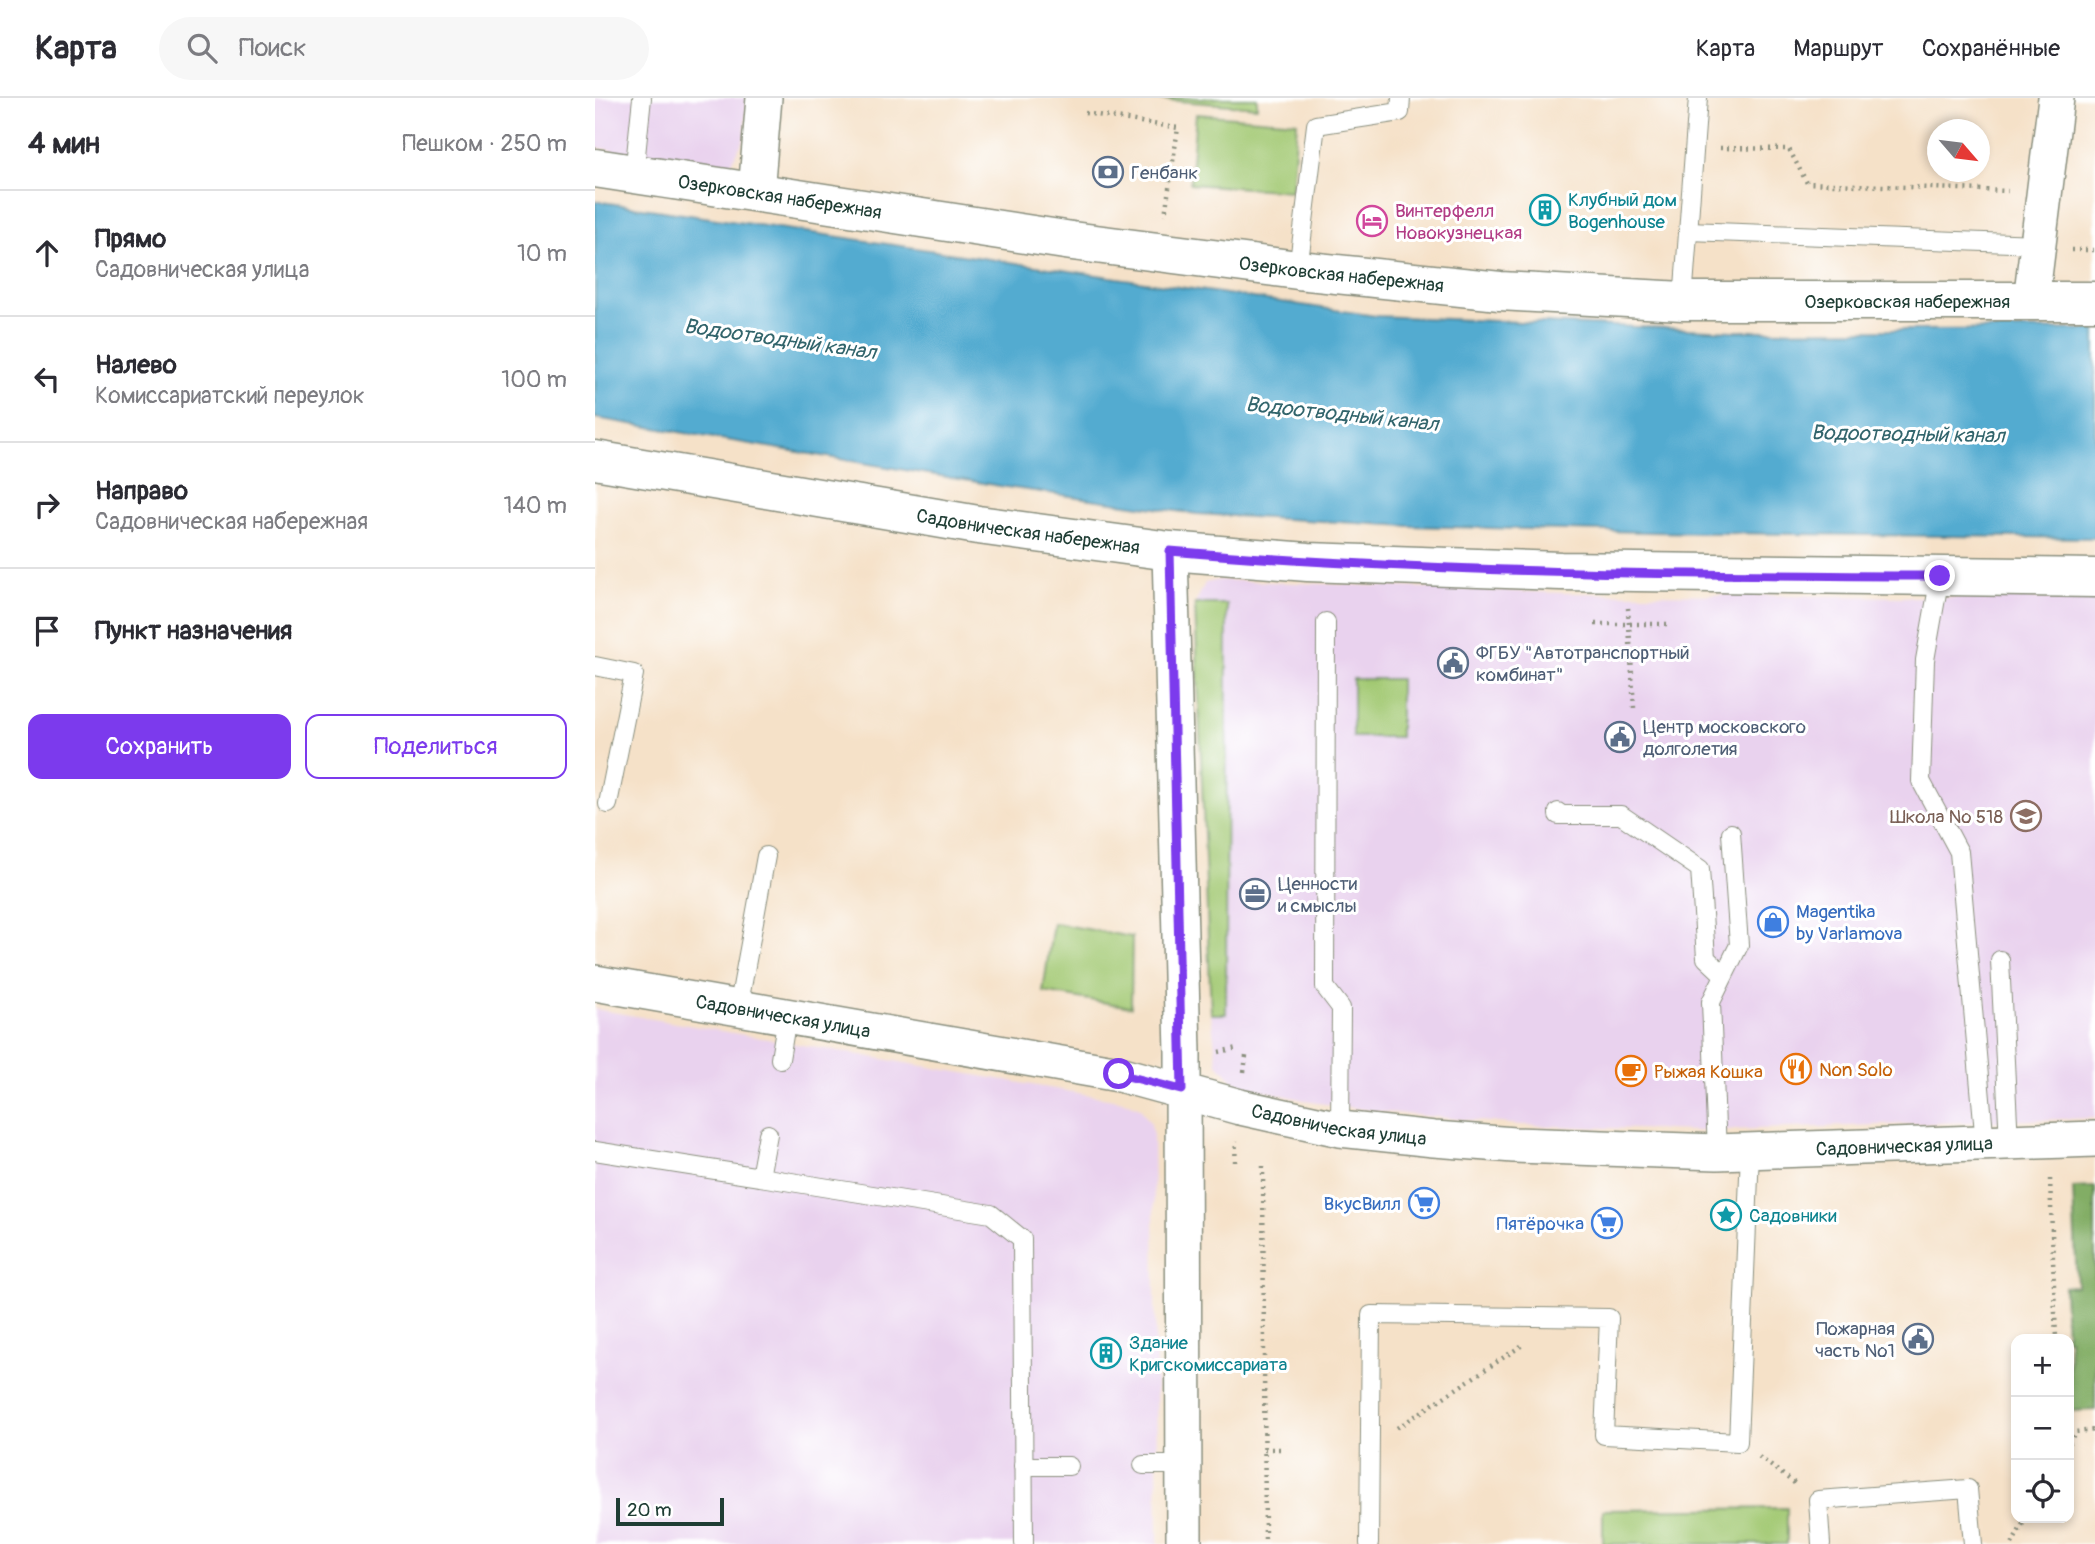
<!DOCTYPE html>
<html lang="ru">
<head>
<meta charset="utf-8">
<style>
  :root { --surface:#fff; --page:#f7f7f7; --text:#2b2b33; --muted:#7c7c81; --line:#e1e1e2; --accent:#7c3aed }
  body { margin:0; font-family:Pangolin,sans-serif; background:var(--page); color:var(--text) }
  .controls { position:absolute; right:21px; bottom:21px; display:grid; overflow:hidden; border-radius:14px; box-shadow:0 4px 10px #0003 }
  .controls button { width:63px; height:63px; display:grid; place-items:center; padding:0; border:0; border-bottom:2px solid var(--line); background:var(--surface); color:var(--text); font:35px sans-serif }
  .compass { position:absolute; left:1332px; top:21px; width:63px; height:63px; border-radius:50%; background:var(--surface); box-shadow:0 4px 10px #0003; rotate:118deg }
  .scale { position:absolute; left:21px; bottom:18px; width:108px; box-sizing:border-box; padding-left:7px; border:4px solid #1f3d34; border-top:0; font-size:19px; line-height:24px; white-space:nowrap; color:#1f3d34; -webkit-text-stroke:5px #fff; paint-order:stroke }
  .stop { position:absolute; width:21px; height:21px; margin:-16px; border:5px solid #7c3aed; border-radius:50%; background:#fff }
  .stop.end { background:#7c3aed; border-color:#fff; box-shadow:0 2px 7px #0008 }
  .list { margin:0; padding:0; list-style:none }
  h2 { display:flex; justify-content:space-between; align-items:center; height:91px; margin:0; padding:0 28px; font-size:30px }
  h2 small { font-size:23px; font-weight:400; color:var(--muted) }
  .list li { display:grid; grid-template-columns:46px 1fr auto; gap:21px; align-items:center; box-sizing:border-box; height:126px; padding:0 28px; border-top:2px solid var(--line) }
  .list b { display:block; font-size:26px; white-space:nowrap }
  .list p { margin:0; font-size:23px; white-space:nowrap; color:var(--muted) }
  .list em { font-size:23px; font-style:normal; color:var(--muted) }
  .actions { display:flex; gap:14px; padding:21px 28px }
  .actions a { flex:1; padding:16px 0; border:2px solid var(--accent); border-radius:14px; text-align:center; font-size:24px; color:var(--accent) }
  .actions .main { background:var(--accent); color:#fff }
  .icon { flex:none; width:38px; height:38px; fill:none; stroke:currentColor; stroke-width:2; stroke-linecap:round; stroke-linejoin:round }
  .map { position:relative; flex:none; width:1500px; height:1446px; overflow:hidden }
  header { display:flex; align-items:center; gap:42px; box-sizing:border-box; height:98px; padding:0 35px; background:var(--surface); border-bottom:2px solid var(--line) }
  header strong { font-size:33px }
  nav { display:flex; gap:38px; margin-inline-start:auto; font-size:24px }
  .search { width:490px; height:63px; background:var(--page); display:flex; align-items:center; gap:18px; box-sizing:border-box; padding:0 24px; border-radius:38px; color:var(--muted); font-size:26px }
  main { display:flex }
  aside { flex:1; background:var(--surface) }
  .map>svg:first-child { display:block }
</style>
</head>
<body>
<header>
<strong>Карта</strong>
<div class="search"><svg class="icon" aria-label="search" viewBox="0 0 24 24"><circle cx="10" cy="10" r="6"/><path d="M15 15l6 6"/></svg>Поиск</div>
<nav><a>Карта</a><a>Маршрут</a><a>Сохранённые</a></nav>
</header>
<main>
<aside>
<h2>4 мин<small>Пешком · 250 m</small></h2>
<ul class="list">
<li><svg class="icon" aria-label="ahead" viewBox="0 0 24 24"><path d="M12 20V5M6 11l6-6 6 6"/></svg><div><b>Прямо</b><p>Садовническая улица</p></div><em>10 m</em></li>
<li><svg class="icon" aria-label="left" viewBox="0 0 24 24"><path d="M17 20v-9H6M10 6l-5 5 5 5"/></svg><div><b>Налево</b><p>Комиссариатский переулок</p></div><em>100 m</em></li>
<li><svg class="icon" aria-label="right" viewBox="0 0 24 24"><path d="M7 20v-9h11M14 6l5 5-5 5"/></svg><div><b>Направо</b><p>Садовническая набережная</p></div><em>140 m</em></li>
<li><svg class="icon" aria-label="arrive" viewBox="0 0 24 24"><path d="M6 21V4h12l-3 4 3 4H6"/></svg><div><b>Пункт назначения</b></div></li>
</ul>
<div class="actions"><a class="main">Сохранить</a><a>Поделиться</a></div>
</aside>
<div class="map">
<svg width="1500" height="1446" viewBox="0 0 1500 1446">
  <rect width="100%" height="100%" fill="#fff"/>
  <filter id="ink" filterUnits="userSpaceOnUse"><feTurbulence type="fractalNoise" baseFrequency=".0143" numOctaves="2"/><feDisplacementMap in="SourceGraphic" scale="14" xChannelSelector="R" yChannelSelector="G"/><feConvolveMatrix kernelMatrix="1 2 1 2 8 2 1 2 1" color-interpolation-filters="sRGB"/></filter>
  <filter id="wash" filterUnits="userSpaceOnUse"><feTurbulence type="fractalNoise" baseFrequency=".00686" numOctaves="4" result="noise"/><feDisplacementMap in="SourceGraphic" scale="28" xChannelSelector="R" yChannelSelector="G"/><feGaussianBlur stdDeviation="1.57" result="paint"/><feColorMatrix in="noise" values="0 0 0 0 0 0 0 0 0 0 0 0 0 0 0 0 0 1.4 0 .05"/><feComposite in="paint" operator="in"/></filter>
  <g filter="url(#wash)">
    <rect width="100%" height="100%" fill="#f5e1c8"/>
    <g fill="#e9d2ee">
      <path d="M0,0H152L149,41L137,64L127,71L23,62L17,52L0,49Z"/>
      <path d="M625,482L966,495L1500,501V1020L1100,1033L926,1027L789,1014L722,1005L648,988L638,982L622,965L616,916L600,506L610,485Z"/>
      <path d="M0,911L529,1003L545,1010L556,1026L558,1038L563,1446H0Z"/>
    </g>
    <g fill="#a3c973" stroke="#618354" stroke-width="2">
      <path d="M542,0H662V9Z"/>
      <path d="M601,16L702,24L697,93L595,86Z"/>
      <path d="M600,506H632L631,916H616Z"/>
      <rect x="758" y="581" width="47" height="58"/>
      <path d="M458,825L537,839L536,909L448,894Z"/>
      <path d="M1192,1410V1446H1008V1412Z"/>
    </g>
    <path fill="#82ad65" stroke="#50754c" stroke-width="2" d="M1500,1089V1312L1474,1313V1241H1471L1469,1189L1482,1188L1478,1090Z"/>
    <path fill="#52abd0" stroke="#387482" stroke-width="2" d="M0,103L781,218L1140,233L1500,231V440L1051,434L814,428L602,416L411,389L0,320Z"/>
  </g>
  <g filter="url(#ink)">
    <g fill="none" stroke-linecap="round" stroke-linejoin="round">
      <g stroke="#8a8f7e" stroke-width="20">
        <g id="lane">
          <path d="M39,76L47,0"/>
          <path d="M1093,133L1443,146"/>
          <path d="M703,172L721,27L805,14L806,0"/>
          <path d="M1088,203L1103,0"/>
          <path d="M1345,478L1330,562L1326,683L1364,754L1390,1046"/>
          <path d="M731,524L730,889L746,910L745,1031"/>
          <path d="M0,568L39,576L13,706"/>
          <path d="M963,714V717H1026L1105,771L1111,860L1129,877"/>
          <path d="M1405,862L1414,1045"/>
          <path d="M143,911L171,758"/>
          <path d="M185,961L192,919"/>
          <path d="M173,1036L165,1079L396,1116L427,1141L429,1446"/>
          <path d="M0,1053L165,1079"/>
          <path d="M1122,1054L1116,904L1144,847L1136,735"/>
          <path d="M548,1367H588"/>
          <path d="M428,1368H474"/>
          <path d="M774,1446L776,1217L1014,1220L1009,1337L1143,1344L1155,1054"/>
          <path d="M1226,1446L1223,1402L1373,1391L1378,1446"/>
        </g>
      </g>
      <g stroke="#8a8f7e" stroke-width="38">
        <g id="street">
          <path d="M161,94L169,0"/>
          <path d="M1436,203L1461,0"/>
          <path d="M575,453L588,954L589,1446"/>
          <path id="s1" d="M0,885L524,976L645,1009L745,1031L839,1041L919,1047L1122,1054L1500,1041"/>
        </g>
      </g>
      <g stroke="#8a8f7e" stroke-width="41">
        <g id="secondary">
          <path id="s2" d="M0,70L477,143L703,172L905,193L1088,203H1500"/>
          <path id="s3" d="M0,362L383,427L575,453L713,464L966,473L1500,480"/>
        </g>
      </g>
      <g stroke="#8a8f7e" stroke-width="4.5" stroke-dasharray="2 5" stroke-linecap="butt">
        <path d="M490,15L583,30L570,117"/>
        <path d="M1125,50L1194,51L1212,85L1413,93"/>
        <path d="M1476,152H1500"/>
        <path d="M1033,510L1039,610"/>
        <path d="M1000,526H1075"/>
        <path d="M624,954L642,950"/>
        <path d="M649,974L651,958"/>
        <path d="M640,1064L641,1043"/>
        <path d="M668,1068L670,1446"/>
        <path d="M1455,1081L1461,1241"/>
        <path d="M802,1330L929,1246"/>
        <path d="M1474,1345L1480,1334L1500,1332"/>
        <path d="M669,1351H685"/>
        <path d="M1164,1359L1202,1387"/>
        <path d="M1417,1446L1431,1420"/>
      </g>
      <use href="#lane" stroke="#fff" stroke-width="18"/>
      <use href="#street" stroke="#fff" stroke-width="35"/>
      <use href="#secondary" stroke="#fff" stroke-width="38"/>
    </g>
  </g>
  <g fill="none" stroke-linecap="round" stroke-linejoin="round" filter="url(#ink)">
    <path stroke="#7c3aed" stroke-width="9" d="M524,976L587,992L575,453C831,475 1089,477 1345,478"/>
  </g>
  <defs>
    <g id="bank-ring" transform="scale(1.575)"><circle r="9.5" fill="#fff" stroke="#5c6f8a" stroke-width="1.5"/><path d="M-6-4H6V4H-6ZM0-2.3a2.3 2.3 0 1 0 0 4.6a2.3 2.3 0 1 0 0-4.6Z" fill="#5c6f8a"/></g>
    <g id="building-ring" transform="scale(1.575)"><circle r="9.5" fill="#fff" stroke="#0f9aa8" stroke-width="1.5"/><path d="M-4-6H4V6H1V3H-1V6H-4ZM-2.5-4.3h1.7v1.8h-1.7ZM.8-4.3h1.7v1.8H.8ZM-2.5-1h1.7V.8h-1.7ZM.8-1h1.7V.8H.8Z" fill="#0f9aa8"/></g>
    <g id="hotel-ring" transform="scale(1.575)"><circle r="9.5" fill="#fff" stroke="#d1479c" stroke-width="1.5"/><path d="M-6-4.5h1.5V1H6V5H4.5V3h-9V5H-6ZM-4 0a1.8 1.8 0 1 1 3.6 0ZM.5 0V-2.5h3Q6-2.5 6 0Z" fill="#d1479c"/></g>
    <g id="civic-ring" transform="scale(1.575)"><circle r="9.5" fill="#fff" stroke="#5c6f8a" stroke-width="1.5"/><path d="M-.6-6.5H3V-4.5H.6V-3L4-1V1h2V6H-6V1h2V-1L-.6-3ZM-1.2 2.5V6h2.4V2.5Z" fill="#5c6f8a"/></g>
    <g id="school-ring" transform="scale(1.575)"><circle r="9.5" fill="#fff" stroke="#8d6e63" stroke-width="1.5"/><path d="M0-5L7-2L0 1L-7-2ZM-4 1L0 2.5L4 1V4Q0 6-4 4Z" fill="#8d6e63"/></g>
    <g id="office-ring" transform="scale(1.575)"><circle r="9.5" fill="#fff" stroke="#5c6f8a" stroke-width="1.5"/><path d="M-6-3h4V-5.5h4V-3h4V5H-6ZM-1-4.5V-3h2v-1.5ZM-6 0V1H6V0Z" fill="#5c6f8a"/></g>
    <g id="shop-ring" transform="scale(1.575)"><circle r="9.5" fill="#fff" stroke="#3f7fe0" stroke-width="1.5"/><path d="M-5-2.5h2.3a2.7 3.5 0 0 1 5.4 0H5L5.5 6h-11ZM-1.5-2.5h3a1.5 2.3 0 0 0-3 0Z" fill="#3f7fe0"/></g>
    <g id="restaurant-ring" transform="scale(1.575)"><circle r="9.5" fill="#fff" stroke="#e8710a" stroke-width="1.5"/><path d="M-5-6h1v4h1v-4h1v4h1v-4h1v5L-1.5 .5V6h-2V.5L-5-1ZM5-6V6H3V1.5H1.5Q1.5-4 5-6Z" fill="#e8710a"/></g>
    <g id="cafe-ring" transform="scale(1.575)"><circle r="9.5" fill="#fff" stroke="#e8710a" stroke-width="1.5"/><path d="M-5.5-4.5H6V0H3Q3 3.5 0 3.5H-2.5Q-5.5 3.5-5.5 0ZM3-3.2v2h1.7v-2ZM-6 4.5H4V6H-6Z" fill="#e8710a"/></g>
    <g id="supermarket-ring" transform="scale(1.575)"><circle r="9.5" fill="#fff" stroke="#3f7fe0" stroke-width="1.5"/><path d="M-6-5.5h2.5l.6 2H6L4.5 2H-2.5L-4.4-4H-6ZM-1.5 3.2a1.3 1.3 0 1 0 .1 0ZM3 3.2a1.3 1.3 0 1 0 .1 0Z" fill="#3f7fe0"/></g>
    <g id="sight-ring" transform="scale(1.575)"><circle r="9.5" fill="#fff" stroke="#0f9aa8" stroke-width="1.5"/><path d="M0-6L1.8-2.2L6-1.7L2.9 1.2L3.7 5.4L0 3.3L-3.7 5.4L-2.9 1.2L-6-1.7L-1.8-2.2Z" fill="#0f9aa8"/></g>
  </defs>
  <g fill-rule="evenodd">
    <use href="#bank-ring" x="513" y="74"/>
    <use href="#building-ring" x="950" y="112"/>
    <use href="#hotel-ring" x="777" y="123"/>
    <use href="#civic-ring" x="858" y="565"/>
    <use href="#civic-ring" x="1025" y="639"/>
    <use href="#school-ring" x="1431" y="718"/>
    <use href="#office-ring" x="660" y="796"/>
    <use href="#shop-ring" x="1178" y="824"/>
    <use href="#restaurant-ring" x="1201" y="971"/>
    <use href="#cafe-ring" x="1036" y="973"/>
    <use href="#supermarket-ring" x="829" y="1105"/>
    <use href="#sight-ring" x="1131" y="1117"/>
    <use href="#supermarket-ring" x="1012" y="1125"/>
    <use href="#civic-ring" x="1323" y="1241"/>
    <use href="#building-ring" x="511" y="1255"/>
  </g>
  <g text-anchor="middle" stroke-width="6" stroke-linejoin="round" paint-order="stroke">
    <g font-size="19" fill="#4e5e75" stroke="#fff" text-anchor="start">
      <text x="536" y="81">Генбанк</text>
      <text x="881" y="561">ФГБУ "Автотранспортный<tspan x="881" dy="22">комбинат"</tspan></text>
      <text x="1048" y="635">Центр московского<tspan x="1048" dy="22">долголетия</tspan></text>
      <text x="683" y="792">Ценности<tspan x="683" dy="22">и смыслы</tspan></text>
      <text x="1300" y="1237" text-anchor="end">Пожарная<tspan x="1300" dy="22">часть №1</tspan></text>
    </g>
    <g font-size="19" fill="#1f3d34" stroke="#fff">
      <text dy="7" stroke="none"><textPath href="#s2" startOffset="187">Озерковская набережная</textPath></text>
      <text dy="7" stroke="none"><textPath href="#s2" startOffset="754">Озерковская набережная</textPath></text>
      <text dy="7" stroke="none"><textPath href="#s2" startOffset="1321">Озерковская набережная</textPath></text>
      <text dy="7" stroke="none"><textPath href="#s3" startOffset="439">Садовническая набережная</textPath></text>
      <text dy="7" stroke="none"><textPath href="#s1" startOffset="191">Садовническая улица</textPath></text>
      <text dy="7" stroke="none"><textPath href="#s1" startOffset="758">Садовническая улица</textPath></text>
      <text dy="7" stroke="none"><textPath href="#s1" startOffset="1325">Садовническая улица</textPath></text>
    </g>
    <g font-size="19" fill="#0d838f" stroke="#fff" text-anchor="start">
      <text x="973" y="108">Клубный дом<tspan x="973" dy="22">Bogenhouse</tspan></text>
      <text x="1154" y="1124">Садовники</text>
      <text x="534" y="1251">Здание<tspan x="534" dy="22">Кригскомиссариата</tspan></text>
    </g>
    <g font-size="19" fill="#b23c85" stroke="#fff" text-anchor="start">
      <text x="800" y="119">Винтерфелл<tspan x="800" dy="22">Новокузнецкая</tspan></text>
    </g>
    <g font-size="19" fill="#785e54" stroke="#fff" text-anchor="end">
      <text x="1408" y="725">Школа № 518</text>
    </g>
    <g font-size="19" fill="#366cbe" stroke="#fff" text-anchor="end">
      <text x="1201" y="820" text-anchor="start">Magentika<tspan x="1201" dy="22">by Varlamova</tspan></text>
      <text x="806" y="1112">ВкусВилл</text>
      <text x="989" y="1132">Пятёрочка</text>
    </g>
    <g font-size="19" fill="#c56008" stroke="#fff" text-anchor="start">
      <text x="1224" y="978">Non Solo</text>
      <text x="1059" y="980">Рыжая Кошка</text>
    </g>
    <g font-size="21" font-style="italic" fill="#31646b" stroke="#fff">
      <text transform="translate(185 241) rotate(8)" y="7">Водоотводный канал</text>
      <text transform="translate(747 316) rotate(6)" y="7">Водоотводный канал</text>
      <text transform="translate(1313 336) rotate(1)" y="7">Водоотводный канал</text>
    </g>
  </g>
</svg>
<div class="controls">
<button>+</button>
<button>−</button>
<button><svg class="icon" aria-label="locate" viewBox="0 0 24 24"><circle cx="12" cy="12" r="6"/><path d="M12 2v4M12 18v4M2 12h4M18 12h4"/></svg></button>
</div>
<svg class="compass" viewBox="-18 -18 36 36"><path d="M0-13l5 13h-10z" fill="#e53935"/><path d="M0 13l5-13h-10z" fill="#7c7c81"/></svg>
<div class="scale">20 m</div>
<div class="stop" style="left:524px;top:976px"></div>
<div class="stop end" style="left:1345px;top:478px"></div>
</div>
</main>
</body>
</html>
